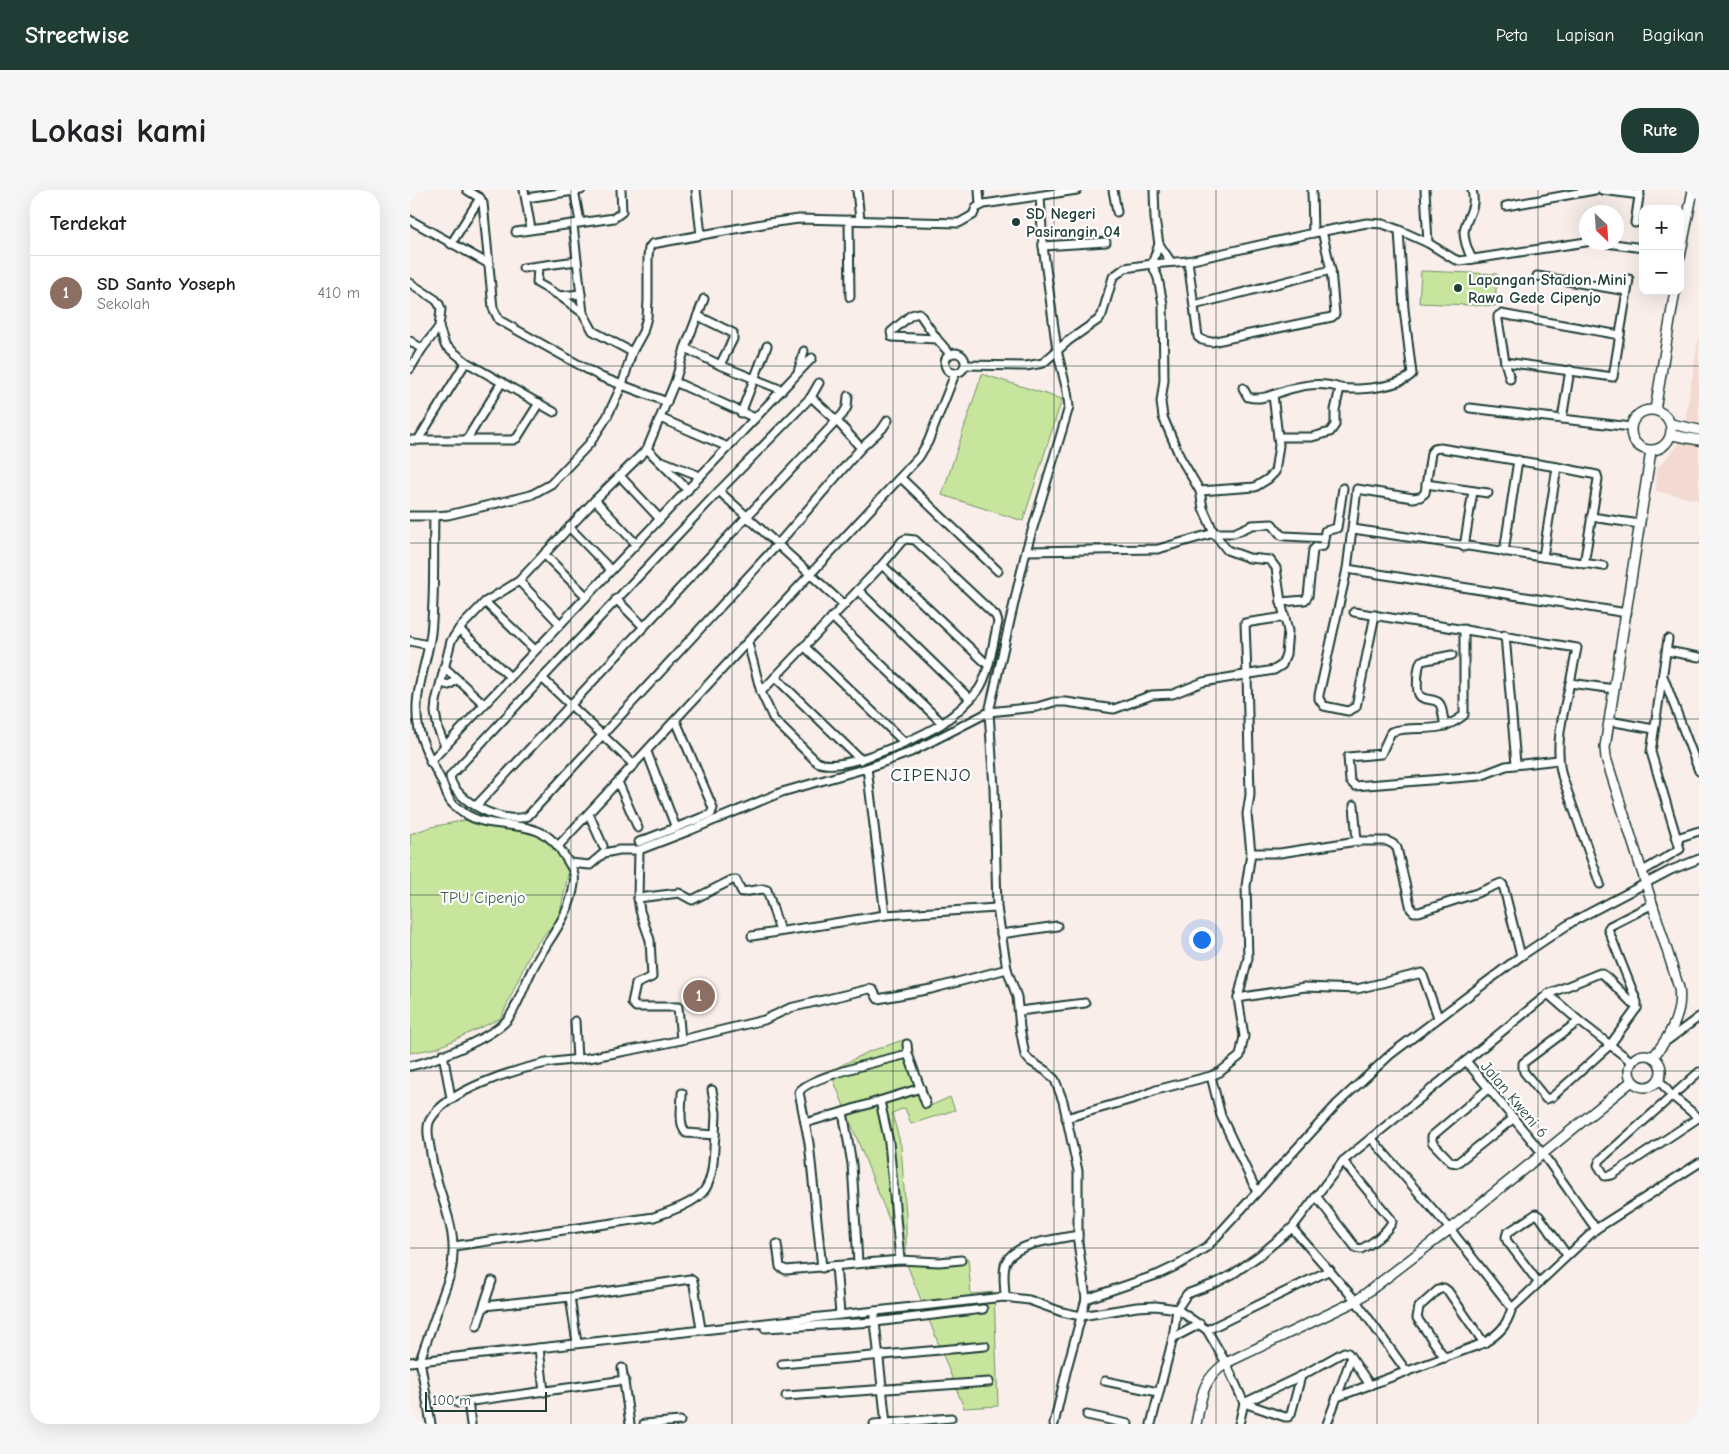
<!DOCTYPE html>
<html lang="id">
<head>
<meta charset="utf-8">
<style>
  :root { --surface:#fff; --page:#f6f6f6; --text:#202124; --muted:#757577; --line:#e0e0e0; --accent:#1f3d34 }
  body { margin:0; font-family:"Comic Neue",sans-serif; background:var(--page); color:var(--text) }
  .controls { position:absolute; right:15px; top:15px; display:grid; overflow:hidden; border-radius:10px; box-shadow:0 5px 20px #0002 }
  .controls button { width:45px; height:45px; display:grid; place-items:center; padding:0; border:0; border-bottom:1px solid var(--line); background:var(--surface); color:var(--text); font:25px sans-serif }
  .compass { position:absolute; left:1169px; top:15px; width:45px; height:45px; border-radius:50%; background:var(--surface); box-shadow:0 5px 20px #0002; rotate:155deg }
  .scale { position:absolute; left:15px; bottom:12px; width:122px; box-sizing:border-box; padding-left:5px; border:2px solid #1f3d34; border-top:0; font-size:14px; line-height:18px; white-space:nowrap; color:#1f3d34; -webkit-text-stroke:4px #fff; paint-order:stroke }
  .you { position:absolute; left:791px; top:749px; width:18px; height:18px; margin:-12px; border:4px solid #fff; border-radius:50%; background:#1a73e8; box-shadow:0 0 0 8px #1a73e833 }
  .badge { display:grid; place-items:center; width:32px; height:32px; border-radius:50%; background:var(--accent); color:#fff; font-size:16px; font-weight:700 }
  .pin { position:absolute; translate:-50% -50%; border:2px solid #fff; box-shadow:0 1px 5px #0006 }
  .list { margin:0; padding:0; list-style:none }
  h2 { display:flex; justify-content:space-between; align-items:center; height:65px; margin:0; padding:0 20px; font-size:21px }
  h2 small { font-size:16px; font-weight:400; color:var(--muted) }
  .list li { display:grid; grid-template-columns:32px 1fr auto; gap:15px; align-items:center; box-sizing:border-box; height:75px; padding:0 20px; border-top:1px solid var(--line) }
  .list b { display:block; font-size:19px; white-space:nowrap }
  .list p { margin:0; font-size:16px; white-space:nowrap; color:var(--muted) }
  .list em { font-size:16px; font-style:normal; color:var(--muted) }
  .map { position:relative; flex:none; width:1289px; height:1234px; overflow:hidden; border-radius:20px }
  header { display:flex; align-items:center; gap:30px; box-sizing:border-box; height:70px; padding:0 25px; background:var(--accent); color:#fff }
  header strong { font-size:24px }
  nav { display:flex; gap:28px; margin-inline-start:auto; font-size:18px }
  .intro { display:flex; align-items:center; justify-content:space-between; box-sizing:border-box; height:120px; padding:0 30px }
  h1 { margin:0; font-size:35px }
  .button { padding:12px 22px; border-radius:20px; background:var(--accent); color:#fff; font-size:18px; font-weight:700 }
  main { display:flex; gap:30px; padding:0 30px }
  aside { flex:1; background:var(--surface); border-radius:20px; box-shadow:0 5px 20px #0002 }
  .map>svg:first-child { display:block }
</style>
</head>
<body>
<header>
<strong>Streetwise</strong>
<nav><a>Peta</a><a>Lapisan</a><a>Bagikan</a></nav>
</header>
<div class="intro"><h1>Lokasi kami</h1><a class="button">Rute</a></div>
<main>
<aside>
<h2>Terdekat<small></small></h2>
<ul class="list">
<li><span class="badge" style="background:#8d6e63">1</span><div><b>SD Santo Yoseph</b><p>Sekolah</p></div><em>410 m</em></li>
</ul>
</aside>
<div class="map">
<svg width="1289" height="1234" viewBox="0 0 1289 1234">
  <rect width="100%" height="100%" fill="#f9eeea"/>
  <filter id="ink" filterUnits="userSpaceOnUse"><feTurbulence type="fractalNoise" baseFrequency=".02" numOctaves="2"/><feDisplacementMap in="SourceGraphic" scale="10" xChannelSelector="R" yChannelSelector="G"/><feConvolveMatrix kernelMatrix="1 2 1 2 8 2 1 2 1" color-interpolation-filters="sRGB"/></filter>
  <g filter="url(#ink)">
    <g fill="#f2d9d1">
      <path d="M1289,144V234L1275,232Z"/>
      <path d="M1270,253L1289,256V310L1246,301L1247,279Z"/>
    </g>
    <g fill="#c7e59d" stroke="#739168">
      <path d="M1011,81L1087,84L1085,116L1009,113Z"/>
      <path d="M572,184L652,209L613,331L532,305Z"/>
      <path d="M56,630L95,636L130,647L161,671L149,727L121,761L91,828L27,858L0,863V644L21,637Z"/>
      <path d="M496,849L518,917L540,907L545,920L501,934L495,918L482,923L491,956L496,1026V1068H558L561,1104L584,1102L588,1216L554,1218L420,881L458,862Z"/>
    </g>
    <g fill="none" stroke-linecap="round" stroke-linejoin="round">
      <g stroke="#1f3d34" stroke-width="11">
        <g id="minor">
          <path d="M57,0L70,8L73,13L83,118L89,130L191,187L257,212"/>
          <path d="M114,0L121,39"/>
          <path d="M164,0L170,32"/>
          <path d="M286,0L291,45"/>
          <path d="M447,0L450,30"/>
          <path d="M569,0L570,15"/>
          <path d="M703,0L707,22"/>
          <path d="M744,0L745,29L749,54L761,72"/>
          <path d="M902,0L903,43"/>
          <path d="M1015,0L1018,53"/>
          <path d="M1192,0L1230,5"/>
          <path d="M630,6L633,56L647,160L657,201L659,217L616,361L579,522L584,598L587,718L597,779L607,807L610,838L615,865L620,871L636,881L645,890L653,911L668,981V1052L676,1109L657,1178L644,1234"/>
          <path d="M116,8L171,0"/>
          <path d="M1096,16L1185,0"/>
          <path d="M0,30L79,74"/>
          <path d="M439,30L440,107"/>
          <path d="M1225,33L1230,0"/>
          <path d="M163,35L173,123L183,141L222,162"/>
          <path d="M106,42L204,28L212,22L211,0"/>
          <path d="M1189,52L1233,58"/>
          <path d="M41,54L70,8"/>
          <path d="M633,56L696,52"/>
          <path d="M1062,69C1058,61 1054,52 1054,42C1056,26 1067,19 1062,0"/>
          <path d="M778,71L788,147L792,150L801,152L922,127L925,124L921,80"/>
          <path d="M128,77L127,93L150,106L173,123"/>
          <path d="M113,78L167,71"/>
          <path d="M1127,86L1217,101"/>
          <path d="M0,93L26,110L29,114L31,119L29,137L35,155L56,172L144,222"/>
          <path d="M150,106L171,104"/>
          <path d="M784,115L921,80L912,41"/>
          <path d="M288,126L323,143V149L310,175"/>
          <path d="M527,149L482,147L481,142L501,125L509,123L527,149L540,164"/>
          <path d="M0,151L12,159"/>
          <path d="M275,158L310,175L372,200"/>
          <circle cx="545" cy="173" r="10"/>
          <path d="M1095,172L1203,187L1219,89"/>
          <path d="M556,175L616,176L633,173L658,151L688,130L692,125L703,87L715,78L742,74L778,71L903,43L957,33L973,34L989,40L1018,53L1044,69L1050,71L1176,52"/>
          <path d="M0,179L12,159L29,137"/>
          <path d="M388,182L394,161"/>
          <path d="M1100,189L1095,172L1088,130V126L1091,124L1210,145"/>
          <path d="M265,192L345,228"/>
          <path d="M409,193L401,207L309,301L42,584L40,587C44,612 96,636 118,626L368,354L451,258L472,239L478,230"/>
          <path d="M833,198L838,207C852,211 866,203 880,199C897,194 913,192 930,198"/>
          <path d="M401,207L427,231L451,258"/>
          <path d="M1060,218L1221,237"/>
          <path d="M331,223L357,156"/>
          <path d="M250,228L318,257"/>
          <path d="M1152,229L1160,180"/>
          <path d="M868,247H902L920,242L925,235V220L930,198C947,201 990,197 1002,184L994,119L989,40"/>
          <path d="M57,249L92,192"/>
          <path d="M0,250H103L107,248L129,213"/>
          <path d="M8,250L56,172"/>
          <path d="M237,259L278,300"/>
          <path d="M252,271L290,286"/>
          <path d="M210,286L250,329"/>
          <path d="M491,288L588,381"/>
          <path d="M1016,294L1078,303"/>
          <path d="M309,301L434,415"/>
          <path d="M790,301L845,297L858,289L865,282L869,255L863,205"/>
          <path d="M185,310L226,354"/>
          <path d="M0,326H24L38,325L121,305L141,294L180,253L197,227L212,195L222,162L233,142L237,127L238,111V67L239,58L242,54L358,33L389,29L549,33L563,25L566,18L574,14L667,0"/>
          <path d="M1181,327L1230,334"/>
          <path d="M159,337L201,380"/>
          <path d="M943,339L1193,376"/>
          <path d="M1054,357L1063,301"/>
          <path d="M616,361L748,359L804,343H824L842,335L862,334L871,345L875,346L914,348"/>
          <path d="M1094,362L1108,270"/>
          <path d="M134,364L176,406"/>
          <path d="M1133,367L1147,277"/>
          <path d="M472,375L578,475"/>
          <path d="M937,379L1217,423"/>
          <path d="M109,391L150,434"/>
          <path d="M448,400L560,509"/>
          <path d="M206,409L234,437"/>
          <path d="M75,412L125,460"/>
          <path d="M871,412L895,410L898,406L903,360L906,357L913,356L915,341L927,338L933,298"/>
          <path d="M944,422L1167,458L1160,493"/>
          <path d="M965,425L946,517L938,521L914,516L909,509V505L937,379L947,299L1003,308L1010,307L1015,303L1021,263L1024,259L1030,258L1147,277L1187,285L1188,289L1174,374"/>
          <path d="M422,427L532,533"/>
          <path d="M49,439L100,487"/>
          <path d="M1054,439V525C1027,547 1007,533 981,542L971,564L938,567L940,591L945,596L1070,586L1096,576L1148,570"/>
          <path d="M1095,445L1106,574"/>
          <path d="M0,451L18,455"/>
          <path d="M338,453L351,502L364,530L407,572C430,584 512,547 533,533C545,524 560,511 569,499C580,482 583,452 588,432L586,426L505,350L496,349L492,351L472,375L351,502"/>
          <path d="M394,456L494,552"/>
          <path d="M1257,461L1289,467"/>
          <path d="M34,477L74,514"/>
          <path d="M1253,486L1289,581"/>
          <path d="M365,487L451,570"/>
          <path d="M132,488L224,575"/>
          <path d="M31,493L39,495L47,489"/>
          <path d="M1199,531L1244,539"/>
          <path d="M1035,536C1033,530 1033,517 1029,513C1024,508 1015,511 1010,506C1005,501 1008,476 1011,471L1042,465"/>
          <path d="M35,556L28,539L25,522L26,511L41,451L49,439L75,412L109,391L185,310L237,259L265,192L275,158L294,109"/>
          <path d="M237,562L266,638"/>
          <path d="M20,572L402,168"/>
          <path d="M457,578L475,725"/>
          <path d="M208,592L228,638"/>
          <path d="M944,615L947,651"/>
          <path d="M66,616L433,224L437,217L438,206"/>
          <path d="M179,624L193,656"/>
          <path d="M1267,648L1289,641"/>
          <path d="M229,652L301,624L303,618L266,531"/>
          <path d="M149,655L509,267L518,252L545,184"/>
          <path d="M841,663H870L947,651H977L983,654L987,658L1001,719L1004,722H1009L1067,703L1091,693L1093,695L1111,766"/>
          <path d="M159,673L180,675L194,663L209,660H229L281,640L372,602L457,578L501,562L579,522L627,517L644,512H656L704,519L742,505L763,504L793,492L864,480L872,475L876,464L878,441L871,412L866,378L860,370L839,368L817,360L804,343L793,318L790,301L770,267L753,227L751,212L754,190L753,114L748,88L742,74L749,54"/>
          <path d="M1233,681L1270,659L1241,562L1258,449"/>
          <path d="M1190,694L1152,586C1144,555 1153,524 1160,493L1204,499"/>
          <path d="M228,708L269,703L282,710L322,690H326L332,702L353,699L357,700L370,741"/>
          <path d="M591,744L647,736"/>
          <path d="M342,746L475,725L587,718"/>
          <path d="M1138,804L1169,831L1222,872"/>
          <path d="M828,808L895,797L947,799L1012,783L1028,827"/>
          <path d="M609,821L675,813"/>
          <path d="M165,831L167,870"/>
          <path d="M1169,831L1113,873V878L1114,882L1136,909L1142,907L1200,855L1227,818V812L1198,739L1200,736L1243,714"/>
          <path d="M271,850L354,830L380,818L459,799L463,800L468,809L521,799L597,779"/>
          <path d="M1258,850L1289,827"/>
          <path d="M497,854L498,864L516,914"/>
          <path d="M33,864L41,908"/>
          <path d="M1056,871L1133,964L1186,1039"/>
          <path d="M0,876C24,871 82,848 98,829C107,817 114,796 121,782C135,752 160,728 164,694C166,683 161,676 155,667C130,620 85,646 53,622C49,619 44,616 41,612C37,607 35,598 32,592C23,574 14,560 9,540C1,507 17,475 21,443C25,404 23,366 24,326"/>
          <path d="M801,886L811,926L847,1002"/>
          <path d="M1249,890L1261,905L1289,928"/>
          <path d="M1079,898L1022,946V952L1041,972L1047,973L1104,928"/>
          <path d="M302,900L306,923L305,945"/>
          <path d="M470,911L479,952L490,1070L529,1072L551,1070"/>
          <path d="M433,922L511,898"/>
          <path d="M656,928L726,908L746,900L801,886L810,882L830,866L834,846L828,808L838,768L836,696L841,663L837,624L840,605L837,485L835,433L875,427"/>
          <path d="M1288,928L1202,985L1195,986L1188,975L1190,970L1289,882"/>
          <path d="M395,933L433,922L442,974L448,1073"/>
          <path d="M961,948L1040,1039L1102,1118"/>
          <path d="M906,1006L946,1058L951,1059C962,1054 976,1043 982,1032L981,1029L933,971"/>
          <path d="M882,1038L946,1111L997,1182"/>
          <path d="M367,1054L370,1077L376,1080L490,1070"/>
          <path d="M44,1056L244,1027C258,1022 283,1014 293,1002C305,988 303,962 305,945L276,943C268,934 272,915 272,903"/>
          <path d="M426,1076L430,1124"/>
          <path d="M412,1078L399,953L389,902C397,887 478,869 498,864"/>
          <path d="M1128,1092L1097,1051L1096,1047L1097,1043L1126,1024L1129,1026L1157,1065"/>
          <path d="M160,1107L167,1153"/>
          <path d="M595,1107C595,1097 592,1081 596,1072C605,1052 649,1049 668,1045"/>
          <path d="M676,1109L749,1084L770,1074L798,1056L927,914L981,864L1111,766L1162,732L1261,680L1289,669"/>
          <path d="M74,1116L160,1107L280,1089L283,1091L284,1095L291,1139"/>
          <path d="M465,1121V1132L476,1234"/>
          <path d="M67,1136L82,1091"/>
          <path d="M355,1138L465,1132L573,1119"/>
          <path d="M797,1140L920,1080"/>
          <path d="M763,1148L790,1134"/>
          <path d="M129,1158L134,1202"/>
          <path d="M1035,1168L1007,1128L1009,1117L1028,1100L1034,1098L1038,1101L1074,1153"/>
          <path d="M0,1172L594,1107L619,1110L652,1122L671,1126L727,1117L746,1116L767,1119L797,1140L816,1173L834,1213L875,1227H878L881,1224L891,1186"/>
          <path d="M372,1174L575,1156"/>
          <path d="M212,1178L220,1234"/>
          <path d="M695,1191L748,1202"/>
          <path d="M376,1206L579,1192"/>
          <path d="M927,1207L941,1168"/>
          <path d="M58,1212L61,1234"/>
          <path d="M48,1213L215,1190"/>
          <path d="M677,1225L718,1234"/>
          <path d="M21,1234L10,1170L40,1085C52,1040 27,1006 21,964C20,954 15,939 20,930C37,900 104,880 136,873C150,871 164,870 178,868C209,862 240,857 271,850L268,817H226L222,813L226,794L242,787L240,750L230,721L228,708L229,660"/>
          <path d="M234,1234L270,1231"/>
          <path d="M464,1234L541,1228"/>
          <path d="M741,1234L763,1148L767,1119L777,1104L806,1093L823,1084L850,1065L882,1038L933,971L1138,804L1190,783L1194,785L1227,818"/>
          <path d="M829,1234L834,1213L891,1186L934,1162L938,1163L960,1195"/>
          <path d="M917,1234L927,1207L1074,1153C1090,1143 1096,1137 1102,1118L1186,1039L1289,973"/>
        </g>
      </g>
      <g stroke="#1f3d34" stroke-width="12">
        <g id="tertiary">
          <path d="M1270,67L1283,0"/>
          <circle cx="1241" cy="240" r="20"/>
          <path d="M1245,220L1265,101"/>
          <path d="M1261,234L1289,240"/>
          <path d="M1262,245L1289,250"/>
          <path d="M1241,261L1195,557L1196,568L1269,798C1273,824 1259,848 1243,867"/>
          <circle cx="1235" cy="881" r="16"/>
          <path d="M786,1234C792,1206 791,1191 816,1173L946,1111L1040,1039L1222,891"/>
        </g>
      </g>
      <use href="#minor" stroke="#fff" stroke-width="7"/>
      <use href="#tertiary" stroke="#fff" stroke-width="9"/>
    </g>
  </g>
  <path fill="none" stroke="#1f3d34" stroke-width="1" stroke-opacity="0.55" d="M161,0V1234M322,0V1234M483,0V1234M644,0V1234M806,0V1234M967,0V1234M1128,0V1234M0,176H1289M0,353H1289M0,529H1289M0,705H1289M0,881H1289M0,1058H1289"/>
  <g fill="#1f3d34" stroke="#fff" stroke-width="2">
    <circle cx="606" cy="32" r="5"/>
    <circle cx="1048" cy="98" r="5"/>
  </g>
  <g text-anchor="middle" stroke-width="4.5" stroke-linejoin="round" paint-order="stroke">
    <g font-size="16" font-weight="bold" fill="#1f3d34" stroke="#fff" text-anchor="start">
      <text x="616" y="29">SD Negeri<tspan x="616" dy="18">Pasirangin 04</tspan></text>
      <text x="1058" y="95">Lapangan Stadion Mini<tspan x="1058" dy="18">Rawa Gede Cipenjo</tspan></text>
    </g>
    <g font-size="16" fill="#415f49" stroke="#fff">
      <text x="73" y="713">TPU Cipenjo</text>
    </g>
    <g font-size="16" fill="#1f3d34" stroke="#fff">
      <text transform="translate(1105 909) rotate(50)" y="6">Jalan Kweni 6</text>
    </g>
    <g font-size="19" letter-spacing="1" fill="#1f3d34" stroke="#fff">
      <text x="521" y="591">CIPENJO</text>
    </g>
  </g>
</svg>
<div class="controls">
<button>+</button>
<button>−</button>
</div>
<svg class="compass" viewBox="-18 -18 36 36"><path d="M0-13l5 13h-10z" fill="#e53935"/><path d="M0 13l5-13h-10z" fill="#757577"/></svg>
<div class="scale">100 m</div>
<div class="you"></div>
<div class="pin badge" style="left:289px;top:806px;background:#8d6e63">1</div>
</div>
</main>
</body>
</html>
